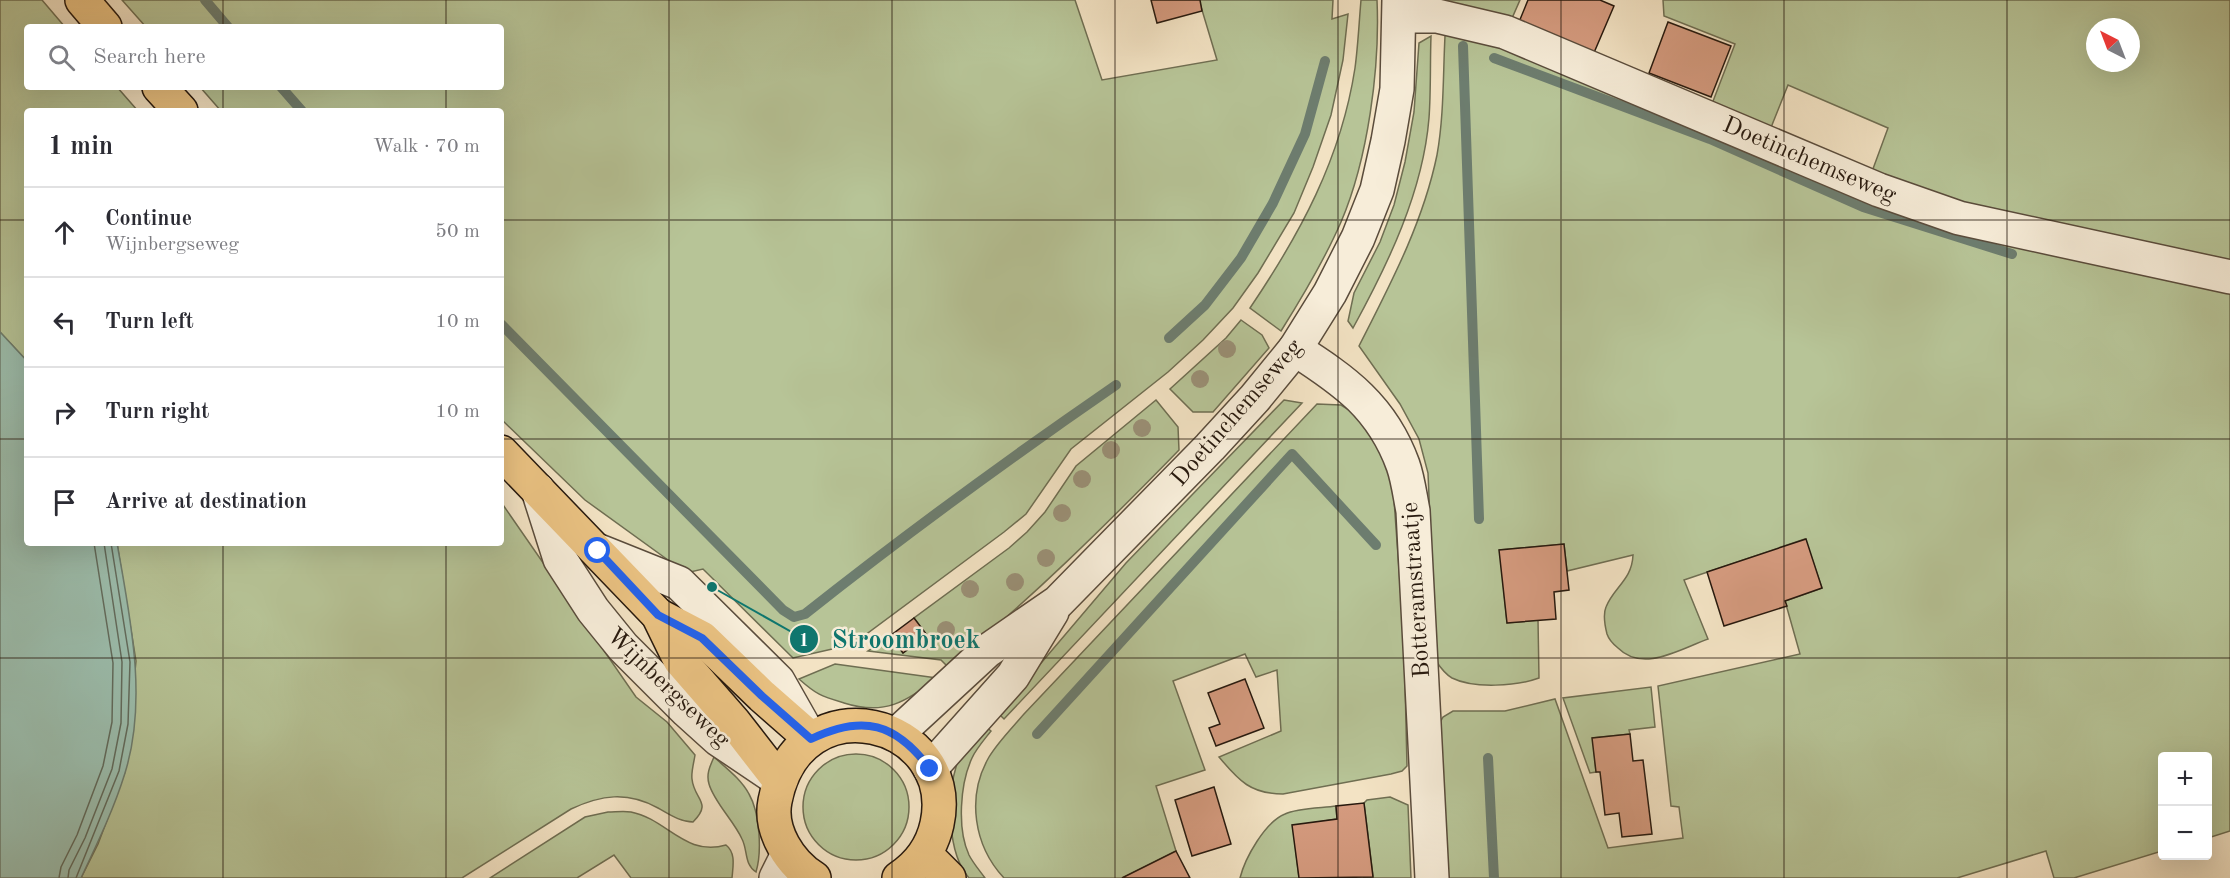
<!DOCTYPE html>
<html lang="en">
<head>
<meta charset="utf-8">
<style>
  :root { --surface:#fff; --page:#f7f7f7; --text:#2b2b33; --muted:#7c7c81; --line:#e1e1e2 }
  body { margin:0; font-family:"Old Standard TT",serif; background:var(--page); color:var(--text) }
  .controls { position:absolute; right:18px; bottom:18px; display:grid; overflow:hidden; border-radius:6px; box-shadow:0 6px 24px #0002 }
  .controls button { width:54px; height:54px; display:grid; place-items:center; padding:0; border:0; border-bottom:2px solid var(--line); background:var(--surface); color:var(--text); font:30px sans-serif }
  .compass { position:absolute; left:2086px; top:18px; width:54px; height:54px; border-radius:50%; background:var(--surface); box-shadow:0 6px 24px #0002; rotate:318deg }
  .stop { position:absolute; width:18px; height:18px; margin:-14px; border:4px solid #2563eb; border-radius:50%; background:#fff }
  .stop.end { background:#2563eb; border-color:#fff; box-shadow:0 2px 6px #0008 }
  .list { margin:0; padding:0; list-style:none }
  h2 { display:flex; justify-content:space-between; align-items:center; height:78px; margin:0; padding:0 24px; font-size:26px }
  h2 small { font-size:20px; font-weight:400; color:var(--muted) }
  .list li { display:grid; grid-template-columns:39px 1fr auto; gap:18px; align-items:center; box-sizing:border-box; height:90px; padding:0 24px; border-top:2px solid var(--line) }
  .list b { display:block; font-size:22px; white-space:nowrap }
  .list p { margin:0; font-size:20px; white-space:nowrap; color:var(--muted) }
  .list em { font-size:20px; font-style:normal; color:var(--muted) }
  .icon { flex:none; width:33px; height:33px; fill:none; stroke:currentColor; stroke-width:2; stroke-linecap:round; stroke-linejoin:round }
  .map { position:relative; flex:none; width:2230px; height:878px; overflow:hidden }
  .search { position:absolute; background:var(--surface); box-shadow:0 6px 24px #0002; left:24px; top:24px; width:480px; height:66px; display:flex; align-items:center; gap:15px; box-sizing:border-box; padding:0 21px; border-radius:6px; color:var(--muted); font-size:22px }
  .panel { position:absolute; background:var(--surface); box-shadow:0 6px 24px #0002; left:24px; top:108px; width:480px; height:438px; border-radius:6px }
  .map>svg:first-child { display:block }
</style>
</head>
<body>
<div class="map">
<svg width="2230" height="878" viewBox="0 0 2230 878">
  <rect width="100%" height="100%" fill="#f3e3c4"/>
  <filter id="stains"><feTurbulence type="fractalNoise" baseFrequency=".00333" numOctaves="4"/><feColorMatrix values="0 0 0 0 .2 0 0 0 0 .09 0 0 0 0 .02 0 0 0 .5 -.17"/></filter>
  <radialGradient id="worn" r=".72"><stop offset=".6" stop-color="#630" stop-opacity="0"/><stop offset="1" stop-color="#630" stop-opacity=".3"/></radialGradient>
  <g fill="#b7c497" stroke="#6f6e52" stroke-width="1.5" fill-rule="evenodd">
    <path d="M0,0H42L65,27H27V87H117L138,111H27V361L0,332Z"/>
    <path d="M122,0H1075L1102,80L1217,60L1199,0H1333L1332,19L1348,14L1343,60L1331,115L1313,167L1294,213L1258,273L1233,308L1203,340L1168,372L1071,449L1026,514L1004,532L861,638L841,647L793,658L703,569L686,573L585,500L501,419V111H221L200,87H501V27H146Z"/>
    <path d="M1361,0H1377C1380,68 1368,159 1341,222C1324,261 1303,296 1281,331L1250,308C1300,234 1341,159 1355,68C1358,46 1359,23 1361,0Z"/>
    <path d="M1447,0H1520L1509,25L1455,9Z"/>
    <path d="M1663,0H2230V271L2054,229L1870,177L1888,128L1788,85L1768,135L1710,109L1735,44L1664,16ZM2095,27H2131V63H2095Z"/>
    <path d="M1462,29L1759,147L2230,285V831L2208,838V756H2162V851L2074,878H2054L2046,851L1957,878H1443L1437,727L1443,717L1453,711H1505L1555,699L1608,848L1683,838L1679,807L1671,806L1658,686L1800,654L1785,601L1822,588L1805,539L1684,580L1708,639C1680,649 1643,673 1618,648C1613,644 1609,640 1607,634C1605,626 1603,614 1606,607C1614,587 1632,580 1633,555L1567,571L1564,544L1500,550L1507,623L1538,620L1539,678C1517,686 1474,689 1452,678C1445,674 1440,667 1436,661L1428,473L1419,439L1400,404L1359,346C1390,285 1423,223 1437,155C1444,116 1443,75 1445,36L1453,30Z"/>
    <path d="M1431,36C1430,63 1431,91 1429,118C1423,192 1388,264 1353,328L1348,321L1354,293L1380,242L1394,205L1405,162L1414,112L1419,43Z"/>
    <path d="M1241,320L1262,335L1269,348L1213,412H1193L1170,389L1226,338Z"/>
    <path d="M1156,400L1178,427L1179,450C1105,526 1030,600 948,667L941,660L868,651L890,636L903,653L927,636L914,618L1009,548L1027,532L1045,512L1076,466Z"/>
    <path d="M1284,400L1302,403L1004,719L996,711L1042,662L1126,563Z"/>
    <path d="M1317,404L1341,405L1357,415L1381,446L1393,486L1404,639L1407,766L1402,771L1391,774L1283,794C1251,794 1239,781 1219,757L1281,731L1277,670L1256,677L1245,654L1173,681L1205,770L1156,786L1176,851L1122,878H1004C974,846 966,797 989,757C998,742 1012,728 1024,714Z"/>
    <path d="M501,502L636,697L667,722L695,755C694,762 691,772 692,779C694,800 713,802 693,822C680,822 669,814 658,808C627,791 601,795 571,809L462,878H81L98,844L125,772L136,661L117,543H501Z"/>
    <path d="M835,664L937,678C905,702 885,716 844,703C821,696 817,695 799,679Z"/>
    <path d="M1651,687L1655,727L1629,730L1630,734L1593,738L1596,772L1590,773L1563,698Z"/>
    <path d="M983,724L991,731C984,740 976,749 972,758C960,784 957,829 969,855C973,863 980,871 985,878H969C947,853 947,797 956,767C960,750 973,737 983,724Z"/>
    <circle cx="856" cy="807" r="53"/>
    <path d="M714,757C726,768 741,779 749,794C760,813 762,852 756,872C744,864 748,851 742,839C734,821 714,802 709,784C706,774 710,766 714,757Z"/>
    <path d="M1390,797L1408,805L1411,878H1363L1373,876L1364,803L1367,800Z"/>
    <path d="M1336,806L1337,819L1293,826L1299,878H1240C1245,858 1265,822 1285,814C1297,808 1322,808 1336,806Z"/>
    <path d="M608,812C615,812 624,811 631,812C667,819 685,857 726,845C736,853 733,866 732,878H631L614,855L577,878H490L585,817Z"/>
  </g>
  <path fill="#9cbfaf" stroke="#6d7d6f" stroke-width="1.5" d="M0,332L27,361V543H117C130,617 148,699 125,773C114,809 97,844 81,878H0Z"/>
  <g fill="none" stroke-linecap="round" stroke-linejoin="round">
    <g stroke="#626c5e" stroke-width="1.5">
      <path d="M59,878L61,867L77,835L103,766L112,722L113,663L94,543"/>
      <path d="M68,878L69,870L85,838L112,769L121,723L122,662L104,543"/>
      <path d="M76,878L119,771L128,724L130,662L111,543"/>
    </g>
    <g stroke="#6d7d6f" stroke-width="10">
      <path d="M205,0L228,27"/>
      <path d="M1463,46L1479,519"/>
      <path d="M1494,58L1710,139L1863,207L2012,254"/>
      <path d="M281,87L302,111"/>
      <path d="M501,324L783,610L794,617L805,614C906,534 1010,458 1116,385"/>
      <path d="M1169,338L1205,305L1241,258L1273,203L1305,134L1325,61"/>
      <path d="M1037,734L1292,454L1376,545"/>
      <path d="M1488,758L1494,878"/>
    </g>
  </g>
  <g fill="#d49a7e" stroke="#27190e" stroke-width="1.5">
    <path d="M1151,0H1200L1202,11L1157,23Z"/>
    <path d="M1528,0H1600L1614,6L1593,55L1519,22Z"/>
    <path d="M1668,22L1731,46L1711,97L1649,73Z"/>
    <path d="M1806,539L1822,588L1785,601L1787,606L1724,626L1707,572Z"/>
    <path d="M1564,544L1569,590L1554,592L1556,619L1507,623L1499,550Z"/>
    <path d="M914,618L927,635L903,653L890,636Z"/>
    <path d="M1245,679L1264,728L1216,746L1209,728L1220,724L1208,693Z"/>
    <path d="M1630,734L1633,761L1643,760L1652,834L1622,837L1619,813L1605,815L1600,772H1596L1592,738Z"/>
    <path d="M1214,787L1231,844L1192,856L1175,800Z"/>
    <path d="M1364,803L1373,877L1299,878L1292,825L1337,819L1336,806Z"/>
    <path d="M1176,851L1190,878H1122Z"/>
  </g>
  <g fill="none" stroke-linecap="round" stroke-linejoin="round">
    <g stroke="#5a4c3c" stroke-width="36">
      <g id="minor">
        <path d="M1400,16H1437L1505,32L1879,190L1959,218L2230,277"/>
        <path d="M1295,349C1345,381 1382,407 1403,465C1408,479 1410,496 1413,511L1432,878"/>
        <path d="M538,490L560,559L593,610L623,647L687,711L718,739L773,776"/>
        <path d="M599,551L679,583L778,681L808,734"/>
        <path d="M896,735L987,651L1058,602L1210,447L1255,398L1295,349L1330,293L1358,238L1377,190L1388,141L1397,89L1399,0"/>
        <path d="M930,769L1013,676L1052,612"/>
        <path d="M776,878L788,854"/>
      </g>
    </g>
    <g stroke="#27190e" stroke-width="36">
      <g id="major">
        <path d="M82,0L105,27"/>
        <path d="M159,87L181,111"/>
        <path d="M501,452L658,615L680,660L734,722L779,780"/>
        <path d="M658,615L702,638L762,696L811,739"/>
        <path d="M925,854L949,878"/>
        <path d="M814,878C790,863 769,831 775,801C799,677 959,721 937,824C932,847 919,865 899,878"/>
      </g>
    </g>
    <use href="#minor" stroke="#f7edd9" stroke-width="33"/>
    <use href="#major" stroke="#eac282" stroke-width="33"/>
  </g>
  <g fill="#9a9076">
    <circle cx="1227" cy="349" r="9"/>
    <circle cx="1200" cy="379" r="9"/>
    <circle cx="1142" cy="428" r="9"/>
    <circle cx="1111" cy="450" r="9"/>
    <circle cx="1082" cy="479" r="9"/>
    <circle cx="1062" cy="513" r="9"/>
    <circle cx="1046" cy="558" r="9"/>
    <circle cx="1015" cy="582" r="9"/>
    <circle cx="970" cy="589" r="9"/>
    <circle cx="946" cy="630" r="9"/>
  </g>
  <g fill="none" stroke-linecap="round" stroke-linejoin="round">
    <path stroke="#2563eb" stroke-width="8" d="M598,551L658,615L702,638L762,696L811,739C863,714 896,723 930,769"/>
  </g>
  <path fill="none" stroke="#27190e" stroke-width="1.5" stroke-opacity="0.55" d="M223,0V27M446,0V27M669,0V878M892,0V878M1115,0V878M1338,0V878M1561,0V878M1784,0V878M2007,0V878M223,87V111M446,87V111M0,220H27M501,220H2230M0,439H27M501,439H2230M223,543V878M446,543V878M0,658H2230"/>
  <g text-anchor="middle" stroke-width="5" stroke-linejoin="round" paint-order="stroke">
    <g font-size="24" fill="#27190e" stroke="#f7edd9">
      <text transform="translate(1810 159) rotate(23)" y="8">Doetinchemseweg</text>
      <text transform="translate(1236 412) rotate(-49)" y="8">Doetinchemseweg</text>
      <text transform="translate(1415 590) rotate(-94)" y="8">Botteramstraatje</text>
      <text transform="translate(669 687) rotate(44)" y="8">Wijnbergseweg</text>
    </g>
  </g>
  <path fill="none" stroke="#0f766e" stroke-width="2" d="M712 587L804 639"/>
  <g fill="#0f766e" stroke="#f7edd9" stroke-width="2">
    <circle cx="712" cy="587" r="6"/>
    <circle cx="804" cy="639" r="15"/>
  </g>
  <g font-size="18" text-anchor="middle" font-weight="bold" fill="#fff">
    <text x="804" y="646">1</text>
  </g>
  <g font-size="26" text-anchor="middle" font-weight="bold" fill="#0f766e" stroke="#f7edd9" stroke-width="5" stroke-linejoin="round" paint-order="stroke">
    <text x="906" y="648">Stroombroek</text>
  </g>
  <rect width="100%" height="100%" filter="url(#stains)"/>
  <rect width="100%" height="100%" fill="url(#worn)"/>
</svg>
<div class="controls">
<button>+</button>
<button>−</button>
</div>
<svg class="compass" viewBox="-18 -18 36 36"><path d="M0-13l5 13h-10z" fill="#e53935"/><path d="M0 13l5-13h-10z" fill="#7c7c81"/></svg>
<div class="stop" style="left:598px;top:551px"></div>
<div class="stop end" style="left:930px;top:769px"></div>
<div class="search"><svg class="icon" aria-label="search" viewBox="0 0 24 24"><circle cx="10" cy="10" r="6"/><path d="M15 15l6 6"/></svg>Search here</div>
<section class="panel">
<h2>1 min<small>Walk · 70 m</small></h2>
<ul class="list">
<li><svg class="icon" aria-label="ahead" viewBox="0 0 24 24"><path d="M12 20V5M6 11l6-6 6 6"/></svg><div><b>Continue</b><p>Wijnbergseweg</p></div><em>50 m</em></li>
<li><svg class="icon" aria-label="left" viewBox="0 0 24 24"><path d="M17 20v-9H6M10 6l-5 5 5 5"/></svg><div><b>Turn left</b></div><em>10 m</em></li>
<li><svg class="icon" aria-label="right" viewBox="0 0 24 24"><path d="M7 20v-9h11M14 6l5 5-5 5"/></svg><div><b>Turn right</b></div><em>10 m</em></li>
<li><svg class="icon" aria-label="arrive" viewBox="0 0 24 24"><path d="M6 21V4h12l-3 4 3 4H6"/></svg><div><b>Arrive at destination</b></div></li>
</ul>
</section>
</div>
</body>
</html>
